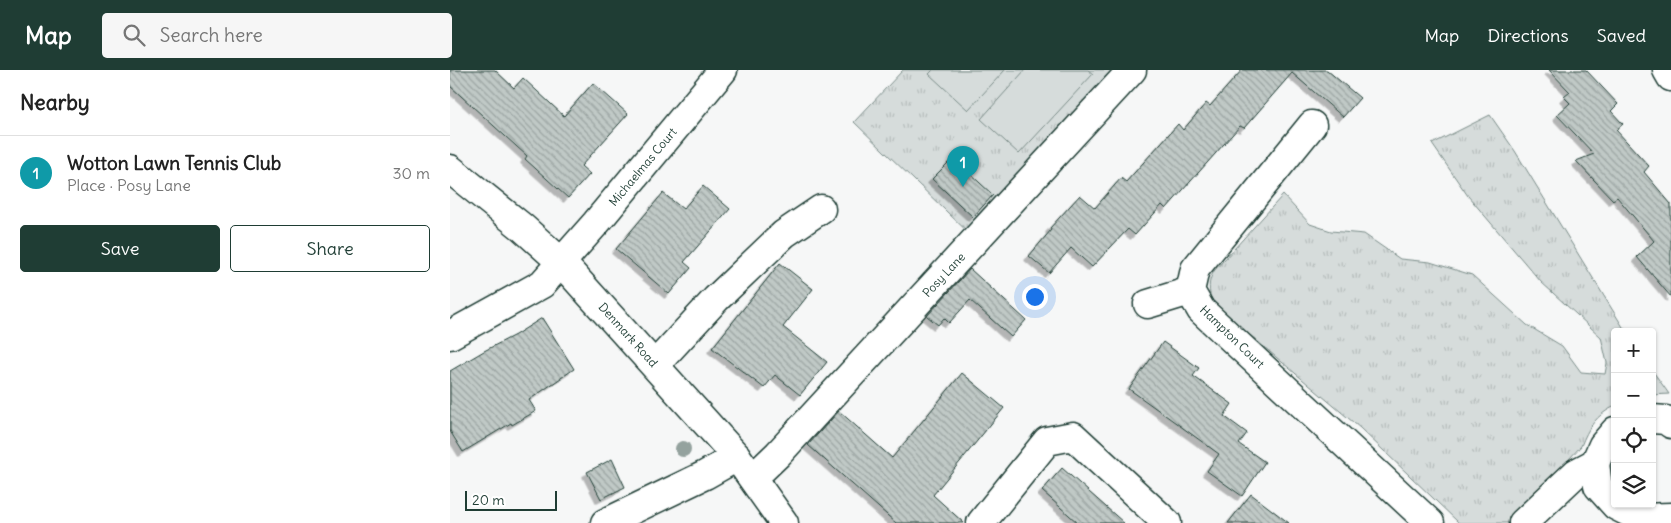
<!DOCTYPE html>
<html lang="en">
<head>
<meta charset="utf-8">
<style>
  :root { --surface:#fff; --page:#f6f6f6; --text:#222; --muted:#767676; --line:#e0e0e0; --accent:#1f3d34 }
  body { margin:0; font-family:Delius,sans-serif; background:var(--page); color:var(--text) }
  .controls { position:absolute; right:15px; bottom:15px; display:grid; overflow:hidden; border-radius:5px; box-shadow:0 1px 4px #0004 }
  .controls button { width:45px; height:45px; display:grid; place-items:center; padding:0; border:0; border-bottom:1px solid var(--line); background:var(--surface); color:var(--text); font:25px sans-serif }
  .scale { position:absolute; left:15px; bottom:12px; width:92px; box-sizing:border-box; padding-left:5px; border:2px solid #1f3d34; border-top:0; font-size:14px; line-height:18px; white-space:nowrap; color:#1f3d34; -webkit-text-stroke:4px #fff; paint-order:stroke }
  .you { position:absolute; left:584px; top:226px; width:18px; height:18px; margin:-12px; border:4px solid #fff; border-radius:50%; background:#1a73e8; box-shadow:0 0 0 8px #1a73e833 }
  .badge { display:grid; place-items:center; width:32px; height:32px; border-radius:50%; background:var(--accent); color:#fff; font-size:16px; font-weight:700 }
  .pin { position:absolute; translate:-50% -41px; filter:drop-shadow(0 1px 2px #0008) }
  .pin::after { content:''; position:absolute; top:26px; width:18px; height:15px; background:inherit; clip-path:polygon(0 0,100% 0,50% 100%) }
  .list { margin:0; padding:0; list-style:none }
  h2 { display:flex; justify-content:space-between; align-items:center; height:65px; margin:0; padding:0 20px; font-size:21px }
  h2 small { font-size:16px; font-weight:400; color:var(--muted) }
  .list li { display:grid; grid-template-columns:32px 1fr auto; gap:15px; align-items:center; box-sizing:border-box; height:75px; padding:0 20px; border-top:1px solid var(--line) }
  .list b { display:block; font-size:19px; white-space:nowrap }
  .list p { margin:0; font-size:16px; white-space:nowrap; color:var(--muted) }
  .list em { font-size:16px; font-style:normal; color:var(--muted) }
  .actions { display:flex; gap:10px; padding:15px 20px }
  .actions a { flex:1; padding:11px 0; border:1px solid var(--accent); border-radius:5px; text-align:center; font-size:18px; color:var(--accent) }
  .actions .main { background:var(--accent); color:#fff }
  .icon { flex:none; width:28px; height:28px; fill:none; stroke:currentColor; stroke-width:2; stroke-linecap:round; stroke-linejoin:round }
  .map { position:relative; flex:none; width:1221px; height:453px; overflow:hidden }
  header { display:flex; align-items:center; gap:30px; box-sizing:border-box; height:70px; padding:0 25px; background:var(--accent); color:#fff }
  header strong { font-size:24px }
  nav { display:flex; gap:28px; margin-inline-start:auto; font-size:18px }
  .search { width:350px; height:45px; background:var(--page); display:flex; align-items:center; gap:12px; box-sizing:border-box; padding:0 18px; border-radius:5px; color:var(--muted); font-size:19px }
  main { display:flex }
  aside { flex:1; background:var(--surface) }
  .map>svg:first-child { display:block }
</style>
</head>
<body>
<header>
<strong>Map</strong>
<div class="search"><svg class="icon" aria-label="search" viewBox="0 0 24 24"><circle cx="10" cy="10" r="6"/><path d="M15 15l6 6"/></svg>Search here</div>
<nav><a>Map</a><a>Directions</a><a>Saved</a></nav>
</header>
<main>
<aside>
<h2>Nearby<small></small></h2>
<ul class="list">
<li><span class="badge" style="background:#0f9aa8">1</span><div><b>Wotton Lawn Tennis Club</b><p>Place · Posy Lane</p></div><em>30 m</em></li>
</ul>
<div class="actions"><a class="main">Save</a><a>Share</a></div>
</aside>
<div class="map">
<svg width="1221" height="453" viewBox="0 0 1221 453">
  <defs>
    <pattern id="grass-tufts" width="24" height="20" patternUnits="userSpaceOnUse" patternTransform="scale(1.25)"><rect width="24" height="20" fill="#d6dcdb"/><path d="M3 7l-1-3M5 7V3M7 7l1-3M15 17l-1-3M17 17v-4M19 17l1-3" fill="none" stroke="#b7bebd"/></pattern>
    <pattern id="building-back-hatch" width="6" height="6" patternUnits="userSpaceOnUse" patternTransform="scale(1.25)"><rect width="6" height="6" fill="#c0c9c6"/><path d="M-1 5l2 2M0 0l6 6M5-1l2 2" fill="none" stroke="#9ba4a2"/></pattern>
    <filter id="shadow"><feDropShadow dx="-4.5" dy="4.5" stdDeviation="0" flood-color="#0004"/></filter>
  </defs>
  <rect width="100%" height="100%" fill="#f6f7f7"/>
  <filter id="ink" filterUnits="userSpaceOnUse"><feTurbulence type="fractalNoise" baseFrequency=".02" numOctaves="2"/><feDisplacementMap in="SourceGraphic" scale="10" xChannelSelector="R" yChannelSelector="G"/><feConvolveMatrix kernelMatrix="1 2 1 2 8 2 1 2 1" color-interpolation-filters="sRGB"/></filter>
  <g filter="url(#ink)">
    <g fill="url(#grass-tufts)" stroke="#7a8c88">
      <path d="M453,0H682L526,170L404,52Z"/>
      <path d="M1040,45L1065,81L1176,262H1165V336C1146,345 1138,358 1131,376L1060,453H1009L910,358L762,233C759,220 757,213 764,201L833,125L860,154L881,161L914,164L950,189L980,192L1022,205L1077,255L1112,276L1131,302L1155,304L1157,293L1151,267L1091,212L1018,126L982,74Z"/>
      <path d="M1202,300L1219,324L1202,325Z"/>
    </g>
    <g fill="#d6dcdb" stroke="#7a8c88">
      <path d="M483,0H555L518,40L479,4Z"/>
      <path d="M575,0H638L643,4L569,84L531,49Z"/>
    </g>
    <g fill="url(#building-back-hatch)" stroke="#1f3d34" filter="url(#shadow)">
      <path d="M0,0H45L64,18L73,8L114,46L143,13L178,44L131,96L140,104L118,128L75,89L77,86L0,16Z"/>
      <path d="M792,0H877L910,28L893,47L842,3L794,58L790,56L716,139L712,135L685,165L678,159L642,197L621,178L599,203L579,186L601,160L600,158L630,125L645,138L671,108L676,112L728,54L733,60L756,33L760,36Z"/>
      <path d="M1099,0H1136L1168,34L1161,41L1173,54L1166,60L1199,96L1194,102L1221,134V227L1187,187L1204,171L1167,127L1163,130L1126,91L1144,84L1107,45L1120,33L1114,27L1120,22Z"/>
      <path d="M503,88L543,125L523,147L482,109Z"/>
      <path d="M253,116L280,139L234,192L241,198L219,224L166,179L213,123L233,139Z"/>
      <path d="M330,193L363,219L333,257L377,292L350,325L325,305L314,318L262,278Z"/>
      <path d="M520,199L576,250L561,267L520,230L499,253L494,248L488,255L477,246Z"/>
      <path d="M92,248L124,299L79,330L86,341L62,355L61,353L13,382L0,361V301L34,281L65,265Z"/>
      <path d="M713,272L749,298L743,306L782,334L774,346L797,363L789,374L815,392L792,426L757,401L769,384L679,319Z"/>
      <path d="M512,303L554,338L483,425L514,453H446L358,375L389,341L442,388Z"/>
      <path d="M162,389L175,417L151,429L137,402Z"/>
      <path d="M612,398L674,453H628L592,421Z"/>
      <path d="M801,424L839,453H778Z"/>
    </g>
    <g fill="none" stroke-linecap="round" stroke-linejoin="round">
      <g stroke="#1f3d34" stroke-width="31">
        <g id="minor">
          <path d="M1217,0L1221,7"/>
          <path d="M862,55L745,199L740,221L751,240L980,453"/>
          <path d="M0,99L72,157L110,191L287,387L334,453"/>
          <path d="M698,234L740,221"/>
          <path d="M0,265L92,214L146,153L273,0"/>
          <path d="M205,295L266,229L334,164L371,139"/>
          <path d="M1202,349L1216,350L1221,354"/>
          <path d="M1145,393L1148,416L1166,436L1190,448L1221,447"/>
          <path d="M303,408L328,384L682,0"/>
          <path d="M155,453L255,405L287,387"/>
          <path d="M531,453L597,371L623,366L717,453"/>
          <path d="M1073,453L1126,403L1145,393L1153,375L1165,361"/>
        </g>
      </g>
      <use href="#minor" stroke="#fff" stroke-width="28"/>
    </g>
    <circle fill="#94a29e" cx="233" cy="379" r="8"/>
  </g>
  <g text-anchor="middle" stroke-width="5" stroke-linejoin="round" paint-order="stroke">
    <g font-size="12" fill="#1f3d34" stroke="#fff">
      <text transform="translate(193 97) rotate(-50)" y="4">Michaelmas Court</text>
      <text transform="translate(494 205) rotate(-47)" y="4">Posy Lane</text>
      <text transform="translate(178 265) rotate(48)" y="4">Denmark Road</text>
      <text transform="translate(782 267) rotate(44)" y="4">Hampton Court</text>
    </g>
  </g>
</svg>
<div class="controls">
<button>+</button>
<button>−</button>
<button><svg class="icon" aria-label="locate" viewBox="0 0 24 24"><circle cx="12" cy="12" r="6"/><path d="M12 2v4M12 18v4M2 12h4M18 12h4"/></svg></button>
<button><svg class="icon" aria-label="layers" viewBox="0 0 24 24"><path d="M12 4l9 5-9 5-9-5zM3 14l9 5 9-5"/></svg></button>
</div>
<div class="scale">20 m</div>
<div class="you"></div>
<div class="pin badge" style="left:513px;top:117px;background:#0f9aa8">1</div>
</div>
</main>
</body>
</html>
